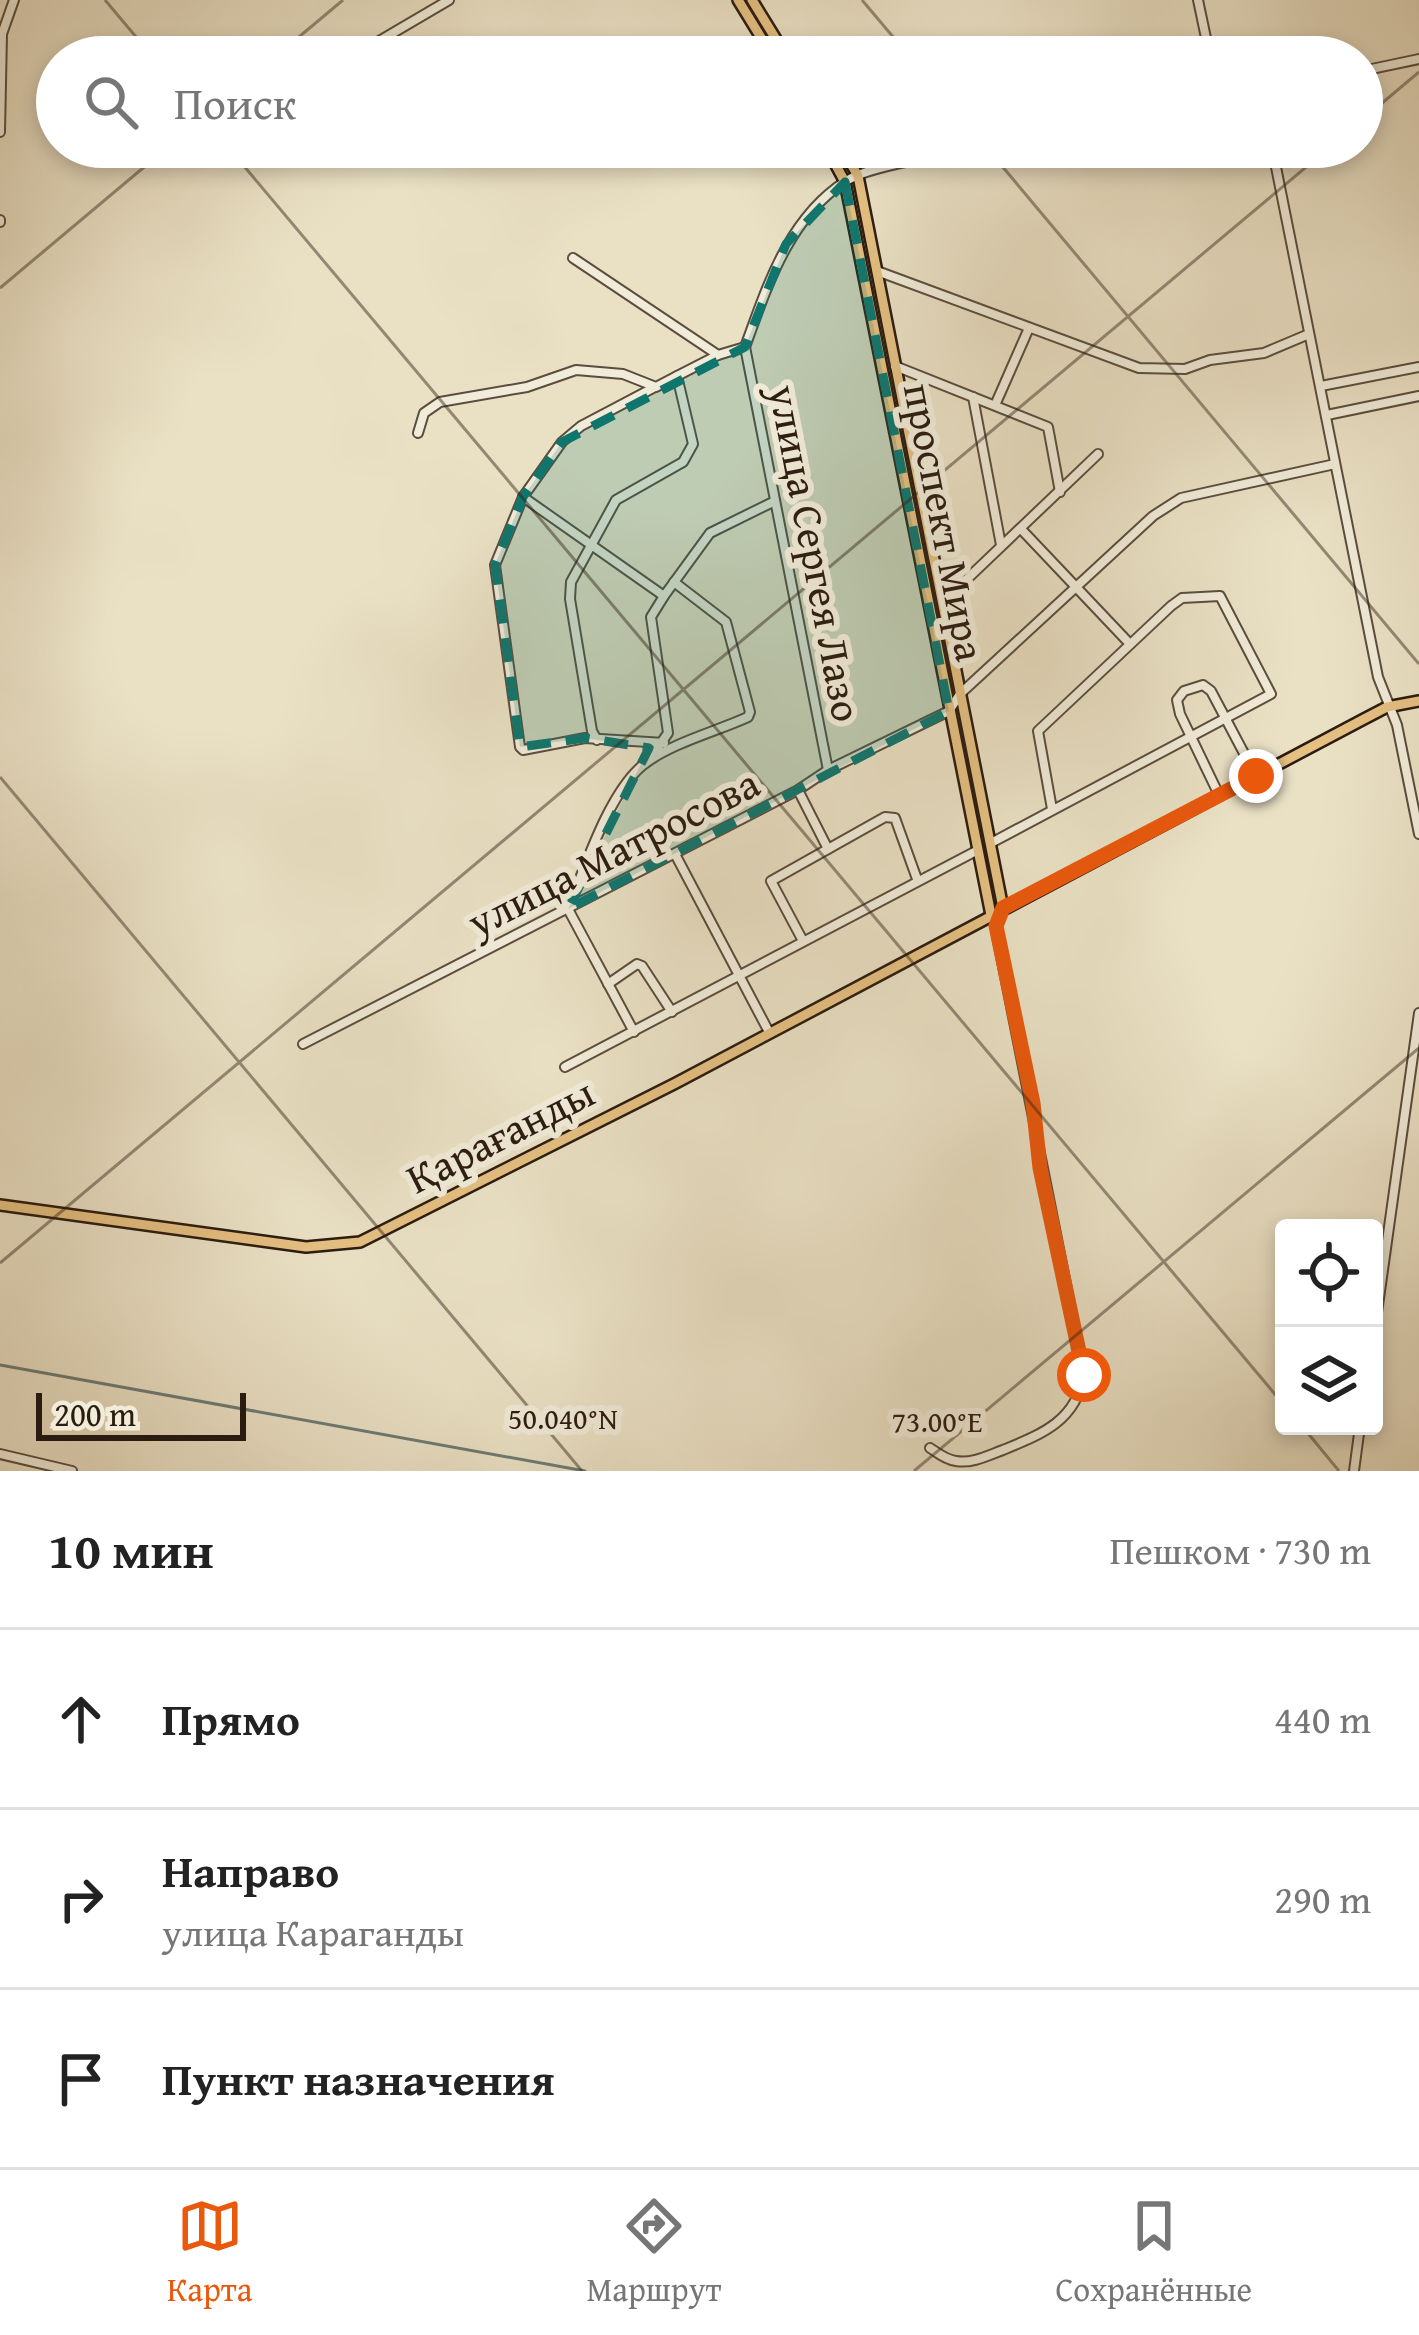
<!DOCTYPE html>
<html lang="ru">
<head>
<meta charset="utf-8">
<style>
  :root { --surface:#fff; --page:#f2f2f2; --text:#222; --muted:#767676; --line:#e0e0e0; --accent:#ea580c }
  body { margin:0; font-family:"Gentium Book Plus",serif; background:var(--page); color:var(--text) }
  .controls { position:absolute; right:36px; bottom:36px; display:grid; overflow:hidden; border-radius:12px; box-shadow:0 6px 18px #0003 }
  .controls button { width:108px; height:108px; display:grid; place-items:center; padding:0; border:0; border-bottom:3px solid var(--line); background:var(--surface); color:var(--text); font:60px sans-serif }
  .scale { position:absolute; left:36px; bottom:30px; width:210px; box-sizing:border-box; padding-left:12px; border:6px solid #2b1c11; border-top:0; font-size:33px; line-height:42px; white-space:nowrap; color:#2b1c11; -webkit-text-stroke:9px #f1ecd9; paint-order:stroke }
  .stop { position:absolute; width:36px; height:36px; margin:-27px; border:9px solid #ea580c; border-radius:50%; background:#fff }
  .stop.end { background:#ea580c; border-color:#fff; box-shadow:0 3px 12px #0008 }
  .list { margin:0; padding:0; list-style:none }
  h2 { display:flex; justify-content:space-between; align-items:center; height:156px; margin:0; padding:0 48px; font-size:51px }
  h2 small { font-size:39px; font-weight:400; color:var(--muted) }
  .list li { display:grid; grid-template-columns:78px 1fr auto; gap:36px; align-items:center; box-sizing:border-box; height:180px; padding:0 48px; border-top:3px solid var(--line) }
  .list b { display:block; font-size:45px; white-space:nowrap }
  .list p { margin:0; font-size:39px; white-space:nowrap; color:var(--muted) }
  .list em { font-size:39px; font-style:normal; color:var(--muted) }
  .icon { flex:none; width:66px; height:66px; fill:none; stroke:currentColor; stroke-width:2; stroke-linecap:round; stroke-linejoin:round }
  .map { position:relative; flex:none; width:1419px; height:1471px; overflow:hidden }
  .search { position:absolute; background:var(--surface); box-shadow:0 6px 18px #0003; left:36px; right:36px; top:36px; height:132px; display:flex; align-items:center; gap:30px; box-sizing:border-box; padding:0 42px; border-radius:66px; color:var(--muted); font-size:45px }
  .sheet { height:696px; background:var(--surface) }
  nav { display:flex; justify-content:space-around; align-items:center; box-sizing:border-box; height:168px; border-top:3px solid var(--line); background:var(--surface); font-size:33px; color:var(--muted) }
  nav a { display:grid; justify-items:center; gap:6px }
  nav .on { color:var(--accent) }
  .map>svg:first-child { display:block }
</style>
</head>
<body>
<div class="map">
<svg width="1419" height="1471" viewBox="0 0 1419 1471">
  <rect width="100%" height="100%" fill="#eae1c5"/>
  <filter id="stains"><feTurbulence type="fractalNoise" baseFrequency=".00167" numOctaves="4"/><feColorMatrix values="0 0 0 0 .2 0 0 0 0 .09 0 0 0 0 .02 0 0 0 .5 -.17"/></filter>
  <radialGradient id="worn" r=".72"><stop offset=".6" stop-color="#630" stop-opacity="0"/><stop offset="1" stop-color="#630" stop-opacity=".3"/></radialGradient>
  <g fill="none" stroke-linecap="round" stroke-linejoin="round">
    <path stroke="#6d7c76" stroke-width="3" d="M0,1365L585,1471"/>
    <g stroke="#5b4d3e" stroke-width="12">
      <g id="minor">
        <path d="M1198,0L1210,57"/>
        <path d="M352,57L449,0"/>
        <path d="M1362,71L1419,59"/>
        <path d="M0,132L2,34L14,0"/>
        <path d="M1272,147L1378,677L1397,725L1419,834"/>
        <path d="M0,220V222"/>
        <path d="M573,258L718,355L745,347L828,770"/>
        <path d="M877,271L1139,368L1185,369L1210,360L1264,353L1309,334"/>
        <path d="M745,347C767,287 788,218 846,181C874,163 957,154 992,147"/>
        <path d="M895,366L1048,427L1060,492"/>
        <path d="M677,376L718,355"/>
        <path d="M1321,386L1419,367"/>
        <path d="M655,387L581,426L562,442L523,497L495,565L520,747L523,750L585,738L664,743"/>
        <path d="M973,397L1001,545"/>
        <path d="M996,403L1029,328"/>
        <path d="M1327,415L1419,396"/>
        <path d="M418,433L424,413L440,402L527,387L576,370L623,374L656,387L677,376L693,444L683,462L616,500L571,582L570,599L592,731L597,740"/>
        <path d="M523,497L664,596L710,533L775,501"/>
        <path d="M1021,529L1130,644"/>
        <path d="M943,602L1098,454"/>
        <path d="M652,756L668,733L651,617L664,596"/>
        <path d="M798,790L828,849"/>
        <path d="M1219,795L1180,714L1177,700L1184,691L1203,685L1211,691L1256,776"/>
        <path d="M991,843L1271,694L1220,596L1182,598L1171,606L1038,731L1052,809"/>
        <path d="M675,854L769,1032"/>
        <path d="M803,941L771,881L885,817L895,818L917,879"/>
        <path d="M608,984L637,964L642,966L672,1012"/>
        <path d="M634,1032L568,909C585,868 608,794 643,765C671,743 715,732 748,717L750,712L726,622L674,582"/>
        <path d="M303,1044L798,790L828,770L949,711L960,694L1153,516L1181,498L1335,464"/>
        <path d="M565,1067L978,850"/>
        <path d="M1374,1334L1419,1013"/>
        <path d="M930,1448C938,1453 946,1460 956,1461C972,1464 989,1455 1003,1450C1042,1434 1076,1421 1084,1375L997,936L996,926L1002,910"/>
        <path d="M0,1454L72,1471"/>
        <path d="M1354,1471L1360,1426"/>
      </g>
    </g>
    <g stroke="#2b1c11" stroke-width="14">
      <g id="major">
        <path d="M738,0L773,57"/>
        <path d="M752,0L787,57"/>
        <path d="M826,147L845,182L991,915"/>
        <path d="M841,147L858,176L1003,908"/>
        <path d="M0,1205L306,1247L360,1242L674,1084L1364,719L1387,707L1419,701"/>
      </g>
    </g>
    <use href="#minor" stroke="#f1ecd9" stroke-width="8"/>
    <use href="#major" stroke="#e5c082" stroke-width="9"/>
  </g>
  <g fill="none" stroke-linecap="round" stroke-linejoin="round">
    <path stroke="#ea580c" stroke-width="15" d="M1084,1375L1040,1168L1033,1103L996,926L1003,908L1256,776"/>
  </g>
  <path fill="#0f766e" fill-opacity="0.2" stroke="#0f766e" stroke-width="9" stroke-dasharray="24 15" stroke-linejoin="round" d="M845,182L949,711L568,909L649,748L585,738L520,747L495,565L523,497L562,442L745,347L786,244Z"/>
  <path fill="none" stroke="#2b1c11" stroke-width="3" stroke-opacity="0.45" d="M105,0L153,57M862,0L910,57M275,57L343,0M1362,120L1419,72M228,147L1284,1405M986,147L1419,664M0,288L168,147M0,777L582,1471M0,1263L1330,147M1302,1426L1339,1471M914,1471L1419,1048"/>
  <g text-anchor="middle" stroke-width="12" stroke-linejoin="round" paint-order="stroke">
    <g font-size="42" fill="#2b1c11" stroke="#f1ecd9">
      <text transform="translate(945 522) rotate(79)" y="15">проспект Мира</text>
      <text transform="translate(816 553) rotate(79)" y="15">улица Сергея Лазо</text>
      <text transform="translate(613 852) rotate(-27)" y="15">улица Матросова</text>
      <text transform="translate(500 1135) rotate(-27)" y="15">Қарағанды</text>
    </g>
  </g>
  <g font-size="30" text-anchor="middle" fill="#2b1c11" stroke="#f1ecd9" stroke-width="12" stroke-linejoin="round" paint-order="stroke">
    <text x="563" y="1429">50.040°N</text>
    <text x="937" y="1432">73.00°E</text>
  </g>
  <rect width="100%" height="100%" filter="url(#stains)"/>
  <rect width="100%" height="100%" fill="url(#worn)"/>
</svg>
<div class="controls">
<button><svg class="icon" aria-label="locate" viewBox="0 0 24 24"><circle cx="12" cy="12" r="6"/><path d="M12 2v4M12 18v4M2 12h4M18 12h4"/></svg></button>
<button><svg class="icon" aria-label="layers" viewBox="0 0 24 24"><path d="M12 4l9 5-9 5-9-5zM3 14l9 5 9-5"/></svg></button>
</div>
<div class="scale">200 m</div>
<div class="stop" style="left:1084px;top:1375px"></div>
<div class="stop end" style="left:1256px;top:776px"></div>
<div class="search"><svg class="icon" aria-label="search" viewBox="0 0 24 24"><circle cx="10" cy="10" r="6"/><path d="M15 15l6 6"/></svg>Поиск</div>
</div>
<section class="sheet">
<h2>10 мин<small>Пешком · 730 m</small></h2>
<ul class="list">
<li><svg class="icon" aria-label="ahead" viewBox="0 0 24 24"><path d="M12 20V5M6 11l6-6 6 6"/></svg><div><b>Прямо</b></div><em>440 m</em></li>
<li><svg class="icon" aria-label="right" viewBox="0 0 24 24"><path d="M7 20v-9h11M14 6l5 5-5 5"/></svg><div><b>Направо</b><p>улица Караганды</p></div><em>290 m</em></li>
<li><svg class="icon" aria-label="arrive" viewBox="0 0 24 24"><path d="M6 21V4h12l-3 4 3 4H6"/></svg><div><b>Пункт назначения</b></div></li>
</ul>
</section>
<nav>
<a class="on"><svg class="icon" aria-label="map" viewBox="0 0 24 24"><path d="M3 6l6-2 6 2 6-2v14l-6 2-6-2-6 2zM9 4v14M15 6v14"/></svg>Карта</a>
<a><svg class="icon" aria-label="directions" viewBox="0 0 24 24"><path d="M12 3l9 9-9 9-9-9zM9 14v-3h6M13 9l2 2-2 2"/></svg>Маршрут</a>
<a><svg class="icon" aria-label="saved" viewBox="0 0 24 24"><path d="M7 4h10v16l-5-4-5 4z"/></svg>Сохранённые</a>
</nav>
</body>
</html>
